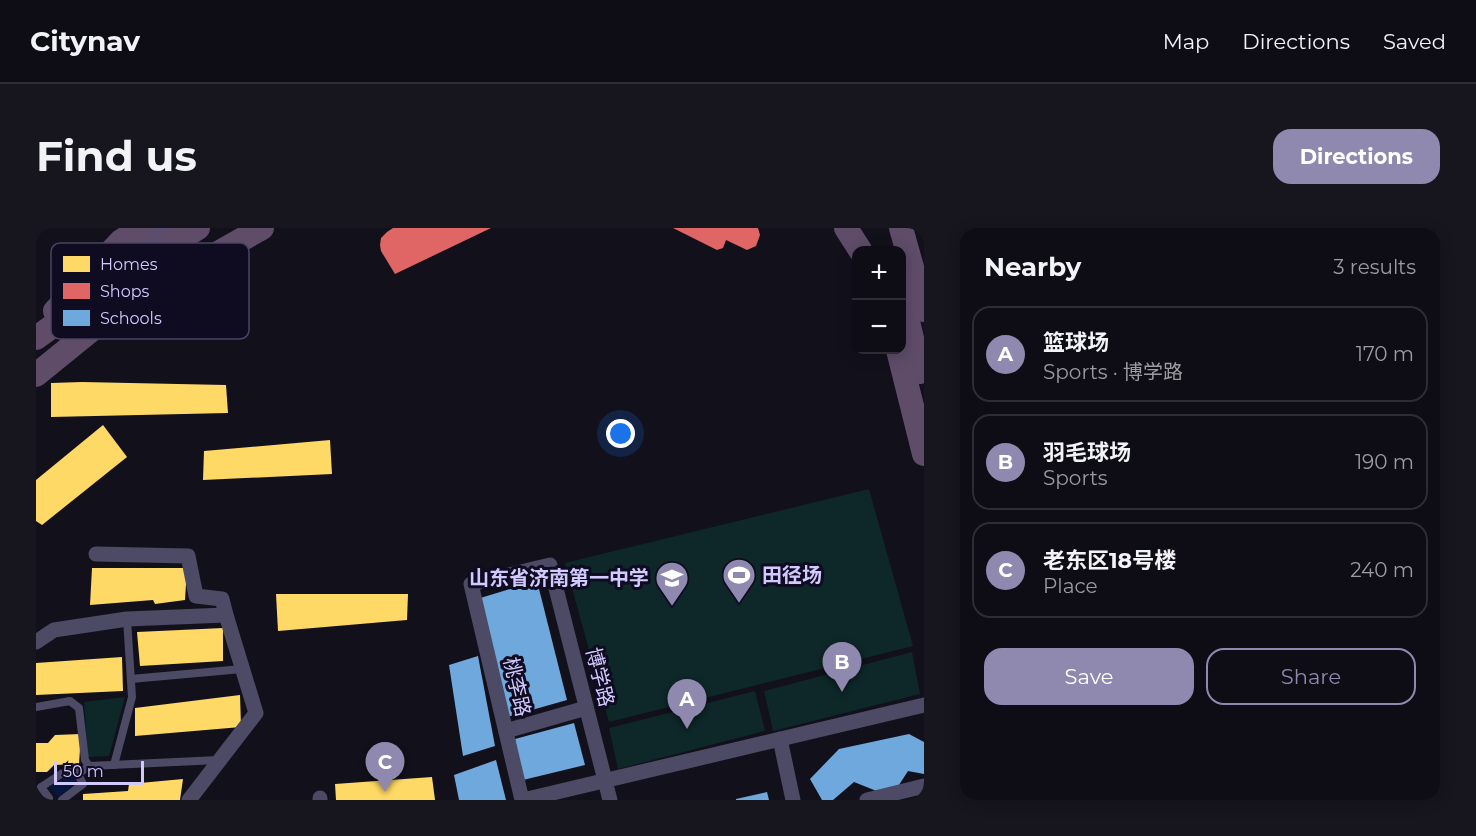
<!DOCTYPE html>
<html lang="en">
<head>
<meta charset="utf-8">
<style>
  :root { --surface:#0e0c14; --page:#17151d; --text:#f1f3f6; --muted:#9b9ba0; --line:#2e2c34; --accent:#8f89af }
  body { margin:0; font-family:Montserrat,"Noto Sans SC",sans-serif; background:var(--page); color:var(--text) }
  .controls { position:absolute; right:18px; top:18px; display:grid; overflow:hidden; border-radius:12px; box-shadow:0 3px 15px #0003 }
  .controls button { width:54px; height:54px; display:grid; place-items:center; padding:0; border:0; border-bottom:2px solid var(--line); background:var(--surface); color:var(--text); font:30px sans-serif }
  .scale { position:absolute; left:18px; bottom:15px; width:90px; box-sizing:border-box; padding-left:6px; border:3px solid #d2caff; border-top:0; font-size:16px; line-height:21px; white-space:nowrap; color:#d2caff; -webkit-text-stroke:4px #0f0b20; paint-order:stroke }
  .you { position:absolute; left:585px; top:206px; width:21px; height:21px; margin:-15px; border:4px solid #fff; border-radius:50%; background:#1a73e8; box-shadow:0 0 0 9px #1a73e833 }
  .badge { display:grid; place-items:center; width:39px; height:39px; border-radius:50%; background:var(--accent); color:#fff; font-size:20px; font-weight:700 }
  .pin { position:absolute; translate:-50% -50px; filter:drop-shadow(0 2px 3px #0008) }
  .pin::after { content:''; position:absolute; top:32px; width:21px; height:18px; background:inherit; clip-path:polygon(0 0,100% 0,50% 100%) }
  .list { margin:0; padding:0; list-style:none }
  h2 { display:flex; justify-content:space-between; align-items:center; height:78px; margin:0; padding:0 24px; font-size:26px }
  h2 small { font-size:20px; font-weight:400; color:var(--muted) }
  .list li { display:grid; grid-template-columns:39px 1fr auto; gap:18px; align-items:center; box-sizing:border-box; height:96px; margin:0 12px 12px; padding:0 12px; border:2px solid var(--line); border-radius:18px }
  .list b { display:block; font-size:22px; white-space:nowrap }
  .list p { margin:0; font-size:20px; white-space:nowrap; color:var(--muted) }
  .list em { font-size:20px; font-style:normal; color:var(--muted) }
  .actions { display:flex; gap:12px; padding:18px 24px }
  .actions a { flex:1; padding:14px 0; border:2px solid var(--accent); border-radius:18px; text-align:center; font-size:21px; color:var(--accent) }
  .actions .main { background:var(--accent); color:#fff }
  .map { position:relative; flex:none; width:888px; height:572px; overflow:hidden; border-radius:18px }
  header { display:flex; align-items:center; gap:36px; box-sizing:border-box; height:84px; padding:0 30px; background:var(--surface); border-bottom:2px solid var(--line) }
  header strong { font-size:28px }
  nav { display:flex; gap:33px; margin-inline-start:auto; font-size:21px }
  .intro { display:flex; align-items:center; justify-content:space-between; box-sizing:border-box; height:144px; padding:0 36px }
  h1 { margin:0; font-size:42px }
  .button { padding:15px 27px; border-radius:18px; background:var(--accent); color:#fff; font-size:21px; font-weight:700 }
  main { display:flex; gap:36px; padding:0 36px }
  aside { flex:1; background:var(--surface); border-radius:18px; box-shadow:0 3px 15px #0003 }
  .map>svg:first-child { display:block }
</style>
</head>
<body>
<header>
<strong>Citynav</strong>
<nav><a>Map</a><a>Directions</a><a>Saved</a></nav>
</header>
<div class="intro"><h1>Find us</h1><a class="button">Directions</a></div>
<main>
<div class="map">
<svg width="888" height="572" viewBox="0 0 888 572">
  <rect width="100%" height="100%" fill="#12101b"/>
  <g fill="#0e2729">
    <path d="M833,261L877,418L573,494L529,335Z"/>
    <path d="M876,424L884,466L737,503L728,463Z"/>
    <path d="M719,463L729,503L582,541L573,500Z"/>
    <path d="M89,469L73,528L52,529L48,474Z"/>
  </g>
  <path fill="#05173d" d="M35,545L42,555L22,569L13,559Z"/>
  <g fill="#ffd966">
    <path d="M46,154L190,157L192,185L15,189V155Z"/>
    <path d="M67,197L91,229L6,297L0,293V252Z"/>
    <path d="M294,212L296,246L167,252L168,223Z"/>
    <path d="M56,340H151L149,372L119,376L117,372L54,377Z"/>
    <path d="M240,366H372L371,392L242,403Z"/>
    <path d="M187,400V433L104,438L101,404Z"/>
    <path d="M86,429L87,463L0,467V435Z"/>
    <path d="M204,467L205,499L99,508V480Z"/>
    <path d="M45,506L43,536L18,537L11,544H0V515H12L19,507Z"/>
    <path d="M396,549L399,572H300L299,556Z"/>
    <path d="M147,551L144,572H47V566L92,563L93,556Z"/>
  </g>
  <g fill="#e06666">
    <path d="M357,0H455L359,46L345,23L344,17L345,10L351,4Z"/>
    <path d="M637,0H722L724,7L720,18L711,22L690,12L687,20L681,22Z"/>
  </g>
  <g fill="#6fa8dc">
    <path d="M501,353L531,472L471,489L441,371Z"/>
    <path d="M442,428L459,518L427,528L413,437Z"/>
    <path d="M538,495L549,537L487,552L479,511Z"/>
    <path d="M873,506L888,514V546L872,543L861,560L843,564L818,554L797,572H786L774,551L803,521Z"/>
    <path d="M460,532L470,572H423L418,547Z"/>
    <path d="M731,564L733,572H700V571Z"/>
  </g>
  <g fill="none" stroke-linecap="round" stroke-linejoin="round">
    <g stroke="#4c4a65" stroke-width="8">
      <path d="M95,451L206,441"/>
      <path d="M0,479L34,473L43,480L49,532L53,538L183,532"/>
      <path d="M78,537L96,469L91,391"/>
      <path d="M13,570L5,559L36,539L42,546L53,538"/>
      <path d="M26,572L47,556L42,546"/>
    </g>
    <g stroke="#4c4a65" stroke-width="15">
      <path d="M60,326L152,328L160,368L186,371L190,387"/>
      <path d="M0,414L18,402L91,391L190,387L220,485L153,572"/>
      <path d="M470,503L550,480"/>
      <path d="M744,511L757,572"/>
      <path d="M284,570V572"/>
      <path d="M486,572L435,356L514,337L574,572"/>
      <path d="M487,572L888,477"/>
      <path d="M831,572L888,558"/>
    </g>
    <path stroke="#5a4d6e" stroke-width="22" d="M91,33L136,0"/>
    <g stroke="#5e4c69" stroke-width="24">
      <path d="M810,0L824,22"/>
      <path d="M865,0L888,82"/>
      <path d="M866,68L884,144"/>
      <path d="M19,83L85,13L105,0"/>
      <path d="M0,110L97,40L162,0"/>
      <path d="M862,122L888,226"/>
      <path d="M0,147L64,95L131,54L226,0"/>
    </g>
  </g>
  <defs>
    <g id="stadium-pin" transform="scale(1.725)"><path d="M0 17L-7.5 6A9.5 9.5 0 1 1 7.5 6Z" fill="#8f89af" stroke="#0f0b20"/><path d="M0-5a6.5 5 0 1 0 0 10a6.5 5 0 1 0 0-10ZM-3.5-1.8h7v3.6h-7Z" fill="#fff"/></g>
    <g id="school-pin" transform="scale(1.725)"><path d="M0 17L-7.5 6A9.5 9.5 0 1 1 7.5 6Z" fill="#8f89af" stroke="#0f0b20"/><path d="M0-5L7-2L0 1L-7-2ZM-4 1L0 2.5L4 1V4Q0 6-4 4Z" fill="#fff"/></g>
  </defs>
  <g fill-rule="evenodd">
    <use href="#stadium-pin" x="703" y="347"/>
    <use href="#school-pin" x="636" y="350"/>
  </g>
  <g text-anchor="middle" stroke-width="6" stroke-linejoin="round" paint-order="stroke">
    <g font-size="20" font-weight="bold" fill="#d2caff" stroke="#0f0b20" text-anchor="start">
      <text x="726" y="354">田径场</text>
      <text x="613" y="357" text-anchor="end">山东省济南第一中学</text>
    </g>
    <g font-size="20" fill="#d2caff" stroke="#0f0b20">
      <text transform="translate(564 449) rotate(76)" y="7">博学路</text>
      <text transform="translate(481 459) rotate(77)" y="7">桃李路</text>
    </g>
  </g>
  <rect x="15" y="15" width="198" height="96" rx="9" fill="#0f0b20" stroke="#4a4463" stroke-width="1.5"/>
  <rect x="27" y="28" width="27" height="16" fill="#ffd966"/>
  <rect x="27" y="55" width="27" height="16" fill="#e06666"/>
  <rect x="27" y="82" width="27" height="16" fill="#6fa8dc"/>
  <g font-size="16" fill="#d2caff">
    <text x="64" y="42">Homes</text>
    <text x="64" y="69">Shops</text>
    <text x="64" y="96">Schools</text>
  </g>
</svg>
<div class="controls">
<button>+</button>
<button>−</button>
</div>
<div class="scale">50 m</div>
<div class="you"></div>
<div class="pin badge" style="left:651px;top:501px">A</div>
<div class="pin badge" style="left:806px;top:464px">B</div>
<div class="pin badge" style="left:349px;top:564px">C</div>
</div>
<aside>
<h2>Nearby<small>3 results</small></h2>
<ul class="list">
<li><span class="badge">A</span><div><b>篮球场</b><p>Sports · 博学路</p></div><em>170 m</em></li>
<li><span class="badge">B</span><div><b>羽毛球场</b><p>Sports</p></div><em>190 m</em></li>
<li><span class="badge">C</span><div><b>老东区18号楼</b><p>Place</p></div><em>240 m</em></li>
</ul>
<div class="actions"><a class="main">Save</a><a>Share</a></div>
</aside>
</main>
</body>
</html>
